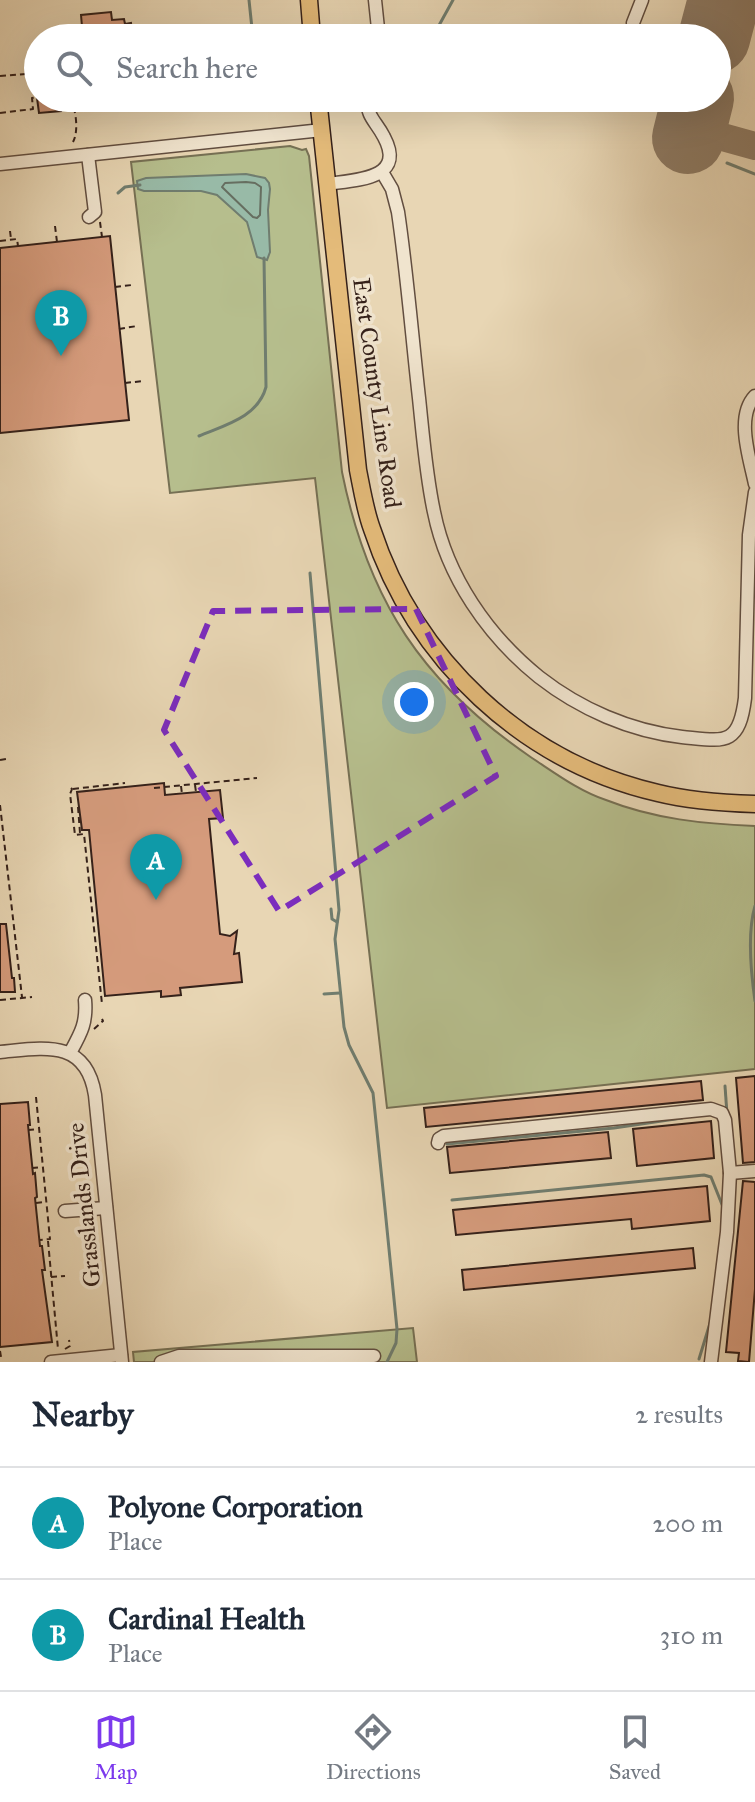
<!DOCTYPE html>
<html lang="en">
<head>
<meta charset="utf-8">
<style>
  :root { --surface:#fff; --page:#f6f6f7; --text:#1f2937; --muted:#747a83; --line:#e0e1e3; --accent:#7c3aed }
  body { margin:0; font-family:"IM FELL Great Primer",serif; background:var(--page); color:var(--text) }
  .you { position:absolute; left:414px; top:702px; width:28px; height:28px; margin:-20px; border:6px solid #fff; border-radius:50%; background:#1a73e8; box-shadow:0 0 0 12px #1a73e833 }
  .badge { display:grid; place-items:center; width:52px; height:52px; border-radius:50%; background:var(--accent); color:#fff; font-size:26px; font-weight:700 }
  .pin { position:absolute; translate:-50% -66px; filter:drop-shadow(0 2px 4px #0008) }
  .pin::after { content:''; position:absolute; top:42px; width:28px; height:24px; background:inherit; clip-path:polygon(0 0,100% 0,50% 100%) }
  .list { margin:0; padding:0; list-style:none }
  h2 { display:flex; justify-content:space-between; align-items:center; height:104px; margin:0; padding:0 32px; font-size:34px }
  h2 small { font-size:26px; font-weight:400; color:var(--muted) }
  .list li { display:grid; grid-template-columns:52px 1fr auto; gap:24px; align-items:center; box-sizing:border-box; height:112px; padding:0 32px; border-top:2px solid var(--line) }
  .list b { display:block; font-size:30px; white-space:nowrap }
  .list p { margin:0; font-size:26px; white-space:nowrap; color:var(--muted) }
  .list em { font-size:26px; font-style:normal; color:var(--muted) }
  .icon { flex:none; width:44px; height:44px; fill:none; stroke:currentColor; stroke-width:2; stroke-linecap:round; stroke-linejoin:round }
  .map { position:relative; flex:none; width:755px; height:1362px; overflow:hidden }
  .search { position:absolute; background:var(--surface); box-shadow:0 8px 32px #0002; left:24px; right:24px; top:24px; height:88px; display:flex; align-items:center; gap:20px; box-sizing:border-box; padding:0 28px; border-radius:44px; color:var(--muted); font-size:30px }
  .sheet { height:328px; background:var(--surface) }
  nav { display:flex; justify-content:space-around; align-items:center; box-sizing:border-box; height:112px; border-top:2px solid var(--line); background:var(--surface); font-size:22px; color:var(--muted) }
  nav a { display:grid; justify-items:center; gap:4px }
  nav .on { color:var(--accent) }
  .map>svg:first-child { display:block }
</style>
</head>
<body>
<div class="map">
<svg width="755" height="1362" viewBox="0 0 755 1362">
  <rect width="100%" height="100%" fill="#e8d6b4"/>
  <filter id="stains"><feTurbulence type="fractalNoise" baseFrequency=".0025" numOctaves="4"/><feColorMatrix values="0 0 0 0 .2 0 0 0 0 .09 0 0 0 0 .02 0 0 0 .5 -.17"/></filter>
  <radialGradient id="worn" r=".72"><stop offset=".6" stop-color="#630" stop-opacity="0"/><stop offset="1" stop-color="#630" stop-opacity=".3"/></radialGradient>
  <g fill="#b6be8d" stroke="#767054" stroke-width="2">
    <path d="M290,146L302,150L306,149L309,156L342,472C368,601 423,684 532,758C555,773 579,791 606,800C654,819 704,824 755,826V1069L387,1108L315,478L170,493L131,162Z"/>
    <path d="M413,1328L417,1362H134L133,1352Z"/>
  </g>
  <path fill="#98baa7" stroke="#707d6f" stroke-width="2" d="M246,174L265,178L269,183L270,189L268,210L270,252L267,260L257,257L247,222L217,195L201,191H144L138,189L137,181L146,178Z"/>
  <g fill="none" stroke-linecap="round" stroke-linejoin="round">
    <path stroke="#666e60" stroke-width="2" d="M246,182L255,183L261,187L260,215L257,218L253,217L222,187L225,183Z"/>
    <g stroke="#707d6f" stroke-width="3">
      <path d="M249,0L253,38"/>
      <path d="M432,38L453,0"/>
      <path d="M386,99L387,98"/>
      <path d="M727,163L755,174"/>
      <path d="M118,193L125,187L140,185"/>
      <path d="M199,436C225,425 258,417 266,387L264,258"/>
      <path d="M310,573L339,910L335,939L344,1027L349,1045L373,1093L385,1209L397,1329L396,1343L387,1362"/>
      <path d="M755,906C747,933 751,973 755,1001"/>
      <path d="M331,909L332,919L337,922"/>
      <path d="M324,994L340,993"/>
      <path d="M725,1086L727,1114"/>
      <path d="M447,1144L614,1128L682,1118"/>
      <path d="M452,1200L704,1175L711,1177L723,1207"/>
      <path d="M699,1359L711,1320"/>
    </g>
    <path stroke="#8e7c67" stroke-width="28" d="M690,128L755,146"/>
    <g stroke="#8e7c67" stroke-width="72">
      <path d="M714,38L724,0"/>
      <path d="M688,138L698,98"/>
    </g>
  </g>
  <g fill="#d59b7c" stroke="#35211a" stroke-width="2">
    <path d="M111,12L112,20L124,19L125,24L131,23L132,32L125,33L124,38H83L81,15Z"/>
    <path d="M37,98H59L61,111L39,113Z"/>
    <path d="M110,236L129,420L0,433V248Z"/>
    <path d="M164,783L165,795L220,790L223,818L209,819L220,934L230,936L237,931L234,954L239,953L242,982L180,988L181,995L161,997V991L105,996L89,830H82L77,792Z"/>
    <path d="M0,924H6L12,978H14L15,992H0Z"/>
    <path d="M755,1076V1162L743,1163L736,1078Z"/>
    <path d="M701,1081L703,1100L426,1127L424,1108Z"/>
    <path d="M28,1102L30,1125H28L33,1174L35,1173L37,1197L35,1198L40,1246H42L45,1270H42L52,1342L0,1347V1104Z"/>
    <path d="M711,1121L714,1158L637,1166L633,1129Z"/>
    <path d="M608,1132L611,1158L450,1173L447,1147Z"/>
    <path d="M743,1181L755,1182V1289L749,1362L738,1361L739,1353L726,1352Z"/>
    <path d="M707,1186L710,1221L632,1229L631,1219L456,1235L453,1210Z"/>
    <path d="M693,1248L695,1268L464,1290L462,1270Z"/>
  </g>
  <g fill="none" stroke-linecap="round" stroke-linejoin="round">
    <g stroke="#624e40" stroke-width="15">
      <g id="minor">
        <path d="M375,0L379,38"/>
        <path d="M633,23L642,0"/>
        <path d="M88,155L95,212L89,217"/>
        <path d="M0,164L322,130"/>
        <path d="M382,172L392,189L398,212C407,273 412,336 419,398C423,436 426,475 434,512C447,577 488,636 539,677C580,709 630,731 682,737C724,741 739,747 745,698L749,535L755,492"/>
        <path d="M327,184C354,180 407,180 384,137C376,121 367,118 367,98"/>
        <path d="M755,396C735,417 750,459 755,484"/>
        <path d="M0,1052C43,1048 86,1038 95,1095L122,1362"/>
        <path d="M70,1053C81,1033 87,1023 85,1000"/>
        <path d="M438,1143L439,1139L444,1136L711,1109L722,1113L725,1120L730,1173L727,1232L711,1362"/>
        <path d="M730,1173L755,1171"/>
        <path d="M65,1211L106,1208"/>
        <path d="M51,1362L121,1355"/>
        <path d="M161,1362L179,1356H374"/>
      </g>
    </g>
    <g stroke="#35211a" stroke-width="19">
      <g id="major">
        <path d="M309,0L312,38"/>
        <path d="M318,98L358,470C362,490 365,510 372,529C415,660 523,762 658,793C690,801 722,803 755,804"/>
      </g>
    </g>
    <g stroke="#35211a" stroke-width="2" stroke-dasharray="6 4" stroke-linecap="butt">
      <path d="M0,76L38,73"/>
      <path d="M70,98C76,109 79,131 73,142"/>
      <path d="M0,113L33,109L32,98L38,97"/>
      <path d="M100,222L102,237"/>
      <path d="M55,226L57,242"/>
      <path d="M10,231L11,239"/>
      <path d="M0,241L17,239L18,246"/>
      <path d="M115,287L132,285"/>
      <path d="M119,329L137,326"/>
      <path d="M125,383L143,381"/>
      <path d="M0,760L6,759"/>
      <path d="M195,785L196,792"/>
      <path d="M181,786L182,794"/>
      <path d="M71,788L72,789L70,794L75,835L84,834L102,1004"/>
      <path d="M154,788L257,778"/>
      <path d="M73,789L125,783"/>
      <path d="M0,805L22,997"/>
      <path d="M78,807L80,833"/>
      <path d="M0,1000L32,997"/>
      <path d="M94,1029L103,1021L102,1019"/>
      <path d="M36,1097L50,1239L40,1240"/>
      <path d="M28,1130L38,1129"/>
      <path d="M32,1168L42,1167"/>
      <path d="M36,1203L45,1202"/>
      <path d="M48,1241L58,1349"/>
      <path d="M51,1277L65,1276"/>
      <path d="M65,1349L70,1346L69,1340"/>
      <path d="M0,1351L1,1357"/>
    </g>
    <use href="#minor" stroke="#f0e4ce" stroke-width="12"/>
    <use href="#major" stroke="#e4bb7a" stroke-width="16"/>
  </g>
  <path fill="none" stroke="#7b2cbf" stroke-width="6" stroke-dasharray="16 10" stroke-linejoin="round" d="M416,609L496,776L279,911L164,730L213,611Z"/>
  <g text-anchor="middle" stroke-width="7" stroke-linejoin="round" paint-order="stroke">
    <g font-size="24" fill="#35211a" stroke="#f0e4ce">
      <text transform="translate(377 393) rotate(82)" y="8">East County Line Road</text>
      <text transform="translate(84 1205) rotate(-96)" y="8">Grasslands Drive</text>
    </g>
  </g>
  <rect width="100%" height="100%" filter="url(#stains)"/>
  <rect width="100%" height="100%" fill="url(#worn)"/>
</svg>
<div class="you"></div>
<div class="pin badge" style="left:156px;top:900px;background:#0f9aa8">A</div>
<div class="pin badge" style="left:61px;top:356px;background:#0f9aa8">B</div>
<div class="search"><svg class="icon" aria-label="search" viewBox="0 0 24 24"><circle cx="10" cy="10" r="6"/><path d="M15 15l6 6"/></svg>Search here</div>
</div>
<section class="sheet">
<h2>Nearby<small>2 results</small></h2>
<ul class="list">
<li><span class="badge" style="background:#0f9aa8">A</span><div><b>Polyone Corporation</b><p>Place</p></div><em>200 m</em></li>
<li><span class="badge" style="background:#0f9aa8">B</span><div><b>Cardinal Health</b><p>Place</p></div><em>310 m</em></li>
</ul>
</section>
<nav>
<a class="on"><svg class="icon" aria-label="map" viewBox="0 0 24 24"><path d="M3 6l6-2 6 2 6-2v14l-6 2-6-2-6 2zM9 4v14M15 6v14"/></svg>Map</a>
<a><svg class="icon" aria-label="directions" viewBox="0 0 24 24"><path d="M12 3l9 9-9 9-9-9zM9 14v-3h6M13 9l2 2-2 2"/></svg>Directions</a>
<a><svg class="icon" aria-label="saved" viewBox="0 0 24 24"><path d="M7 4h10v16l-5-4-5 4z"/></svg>Saved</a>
</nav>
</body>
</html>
